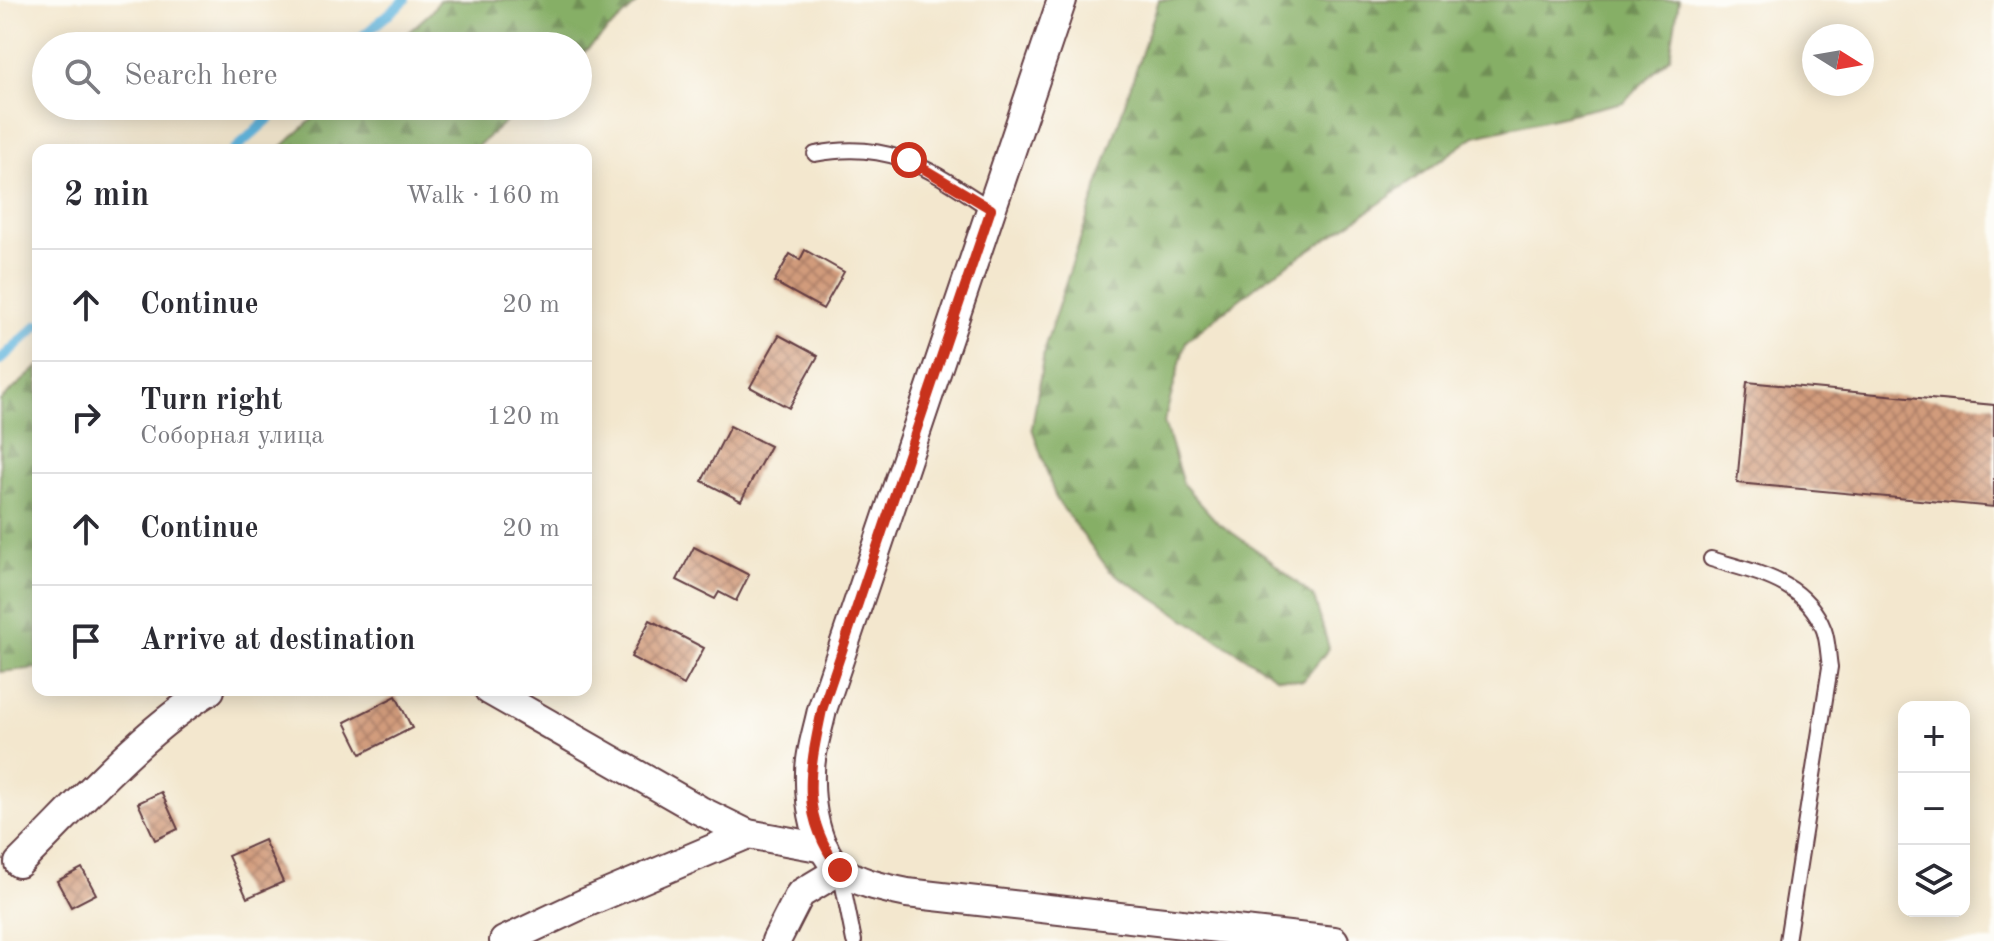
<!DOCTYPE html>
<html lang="en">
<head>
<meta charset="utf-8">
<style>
  :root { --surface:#fff; --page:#f2f2f3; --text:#2b2b33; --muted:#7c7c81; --line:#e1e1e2 }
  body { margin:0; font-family:"Old Standard TT",serif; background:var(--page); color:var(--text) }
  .controls { position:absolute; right:24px; bottom:24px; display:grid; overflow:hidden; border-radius:16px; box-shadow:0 4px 20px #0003 }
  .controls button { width:72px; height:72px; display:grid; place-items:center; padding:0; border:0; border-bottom:2px solid var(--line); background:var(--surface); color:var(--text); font:40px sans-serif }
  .compass { position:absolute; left:1802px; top:24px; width:72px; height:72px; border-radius:50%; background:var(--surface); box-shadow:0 4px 20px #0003; rotate:101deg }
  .stop { position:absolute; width:24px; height:24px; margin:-18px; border:6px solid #c8321e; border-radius:50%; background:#fff }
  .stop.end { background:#c8321e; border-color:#fff; box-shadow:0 2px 8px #0008 }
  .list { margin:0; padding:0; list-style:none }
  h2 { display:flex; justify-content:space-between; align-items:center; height:104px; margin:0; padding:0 32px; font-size:34px }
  h2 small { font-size:26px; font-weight:400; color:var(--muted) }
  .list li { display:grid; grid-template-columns:52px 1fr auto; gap:24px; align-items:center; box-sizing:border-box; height:112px; padding:0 32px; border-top:2px solid var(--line) }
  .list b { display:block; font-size:30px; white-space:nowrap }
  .list p { margin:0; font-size:26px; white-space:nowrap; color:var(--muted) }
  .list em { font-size:26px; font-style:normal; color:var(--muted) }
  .icon { flex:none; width:44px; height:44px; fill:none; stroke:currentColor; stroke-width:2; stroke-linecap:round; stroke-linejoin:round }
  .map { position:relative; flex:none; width:1994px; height:941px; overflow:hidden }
  .search { position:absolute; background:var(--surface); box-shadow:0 4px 20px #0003; left:32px; top:32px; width:560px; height:88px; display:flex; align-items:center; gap:20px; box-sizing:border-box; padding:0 28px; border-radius:44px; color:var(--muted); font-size:30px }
  .panel { position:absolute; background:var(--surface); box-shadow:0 4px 20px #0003; left:32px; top:144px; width:560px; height:552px; border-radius:16px }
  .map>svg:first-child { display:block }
</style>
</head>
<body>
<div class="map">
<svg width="1994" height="941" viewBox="0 0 1994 941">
  <defs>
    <pattern id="forest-firs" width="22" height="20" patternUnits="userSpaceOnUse" patternTransform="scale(2)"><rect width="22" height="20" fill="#86af66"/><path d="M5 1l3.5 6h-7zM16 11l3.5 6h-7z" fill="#708e54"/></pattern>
    <pattern id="building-cross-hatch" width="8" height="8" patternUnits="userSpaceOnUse" patternTransform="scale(2)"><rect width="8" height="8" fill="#d19b7c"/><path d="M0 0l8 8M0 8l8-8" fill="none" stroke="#ac7e66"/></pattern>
  </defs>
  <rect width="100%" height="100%" fill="#fdfcf7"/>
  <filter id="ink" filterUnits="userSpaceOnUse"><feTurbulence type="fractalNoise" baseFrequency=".0125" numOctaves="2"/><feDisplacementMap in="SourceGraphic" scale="16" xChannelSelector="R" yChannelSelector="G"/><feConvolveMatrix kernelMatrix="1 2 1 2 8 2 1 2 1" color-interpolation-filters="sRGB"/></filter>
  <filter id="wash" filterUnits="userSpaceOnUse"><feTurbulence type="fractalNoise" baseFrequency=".006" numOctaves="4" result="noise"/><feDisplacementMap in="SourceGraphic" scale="32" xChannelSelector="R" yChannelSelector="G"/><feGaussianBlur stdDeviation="1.8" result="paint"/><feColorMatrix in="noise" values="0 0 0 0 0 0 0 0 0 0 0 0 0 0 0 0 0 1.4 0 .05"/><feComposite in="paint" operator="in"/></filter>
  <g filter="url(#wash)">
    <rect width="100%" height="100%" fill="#f3e7ce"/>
    <g fill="url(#forest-firs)" stroke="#686748" stroke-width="2">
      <path d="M439,0H641L578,58V46H393L431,12Z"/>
      <path d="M1159,0H1679L1670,57L1623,102L1475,136L1369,211L1264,280L1186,341L1164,422L1183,484L1217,522L1265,556L1314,597L1329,648L1303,681L1276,677L1109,570L1056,499L1032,428L1045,346Z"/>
      <path d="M327,106H523L473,150H278Z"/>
      <path d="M38,367V668L0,672V401Z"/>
    </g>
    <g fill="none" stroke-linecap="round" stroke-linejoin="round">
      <g stroke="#62b6de" stroke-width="10">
        <path d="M351,46L405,0"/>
        <path d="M234,150L283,106"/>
        <path d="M0,360L38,325"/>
      </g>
    </g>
    <g id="blocks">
      <g fill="url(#building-cross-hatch)">
        <path d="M805,250L844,272L823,309L774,282L790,254L800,260Z"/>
        <path d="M779,335L818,356L789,408L750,387Z"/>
        <path d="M1747,382L1994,405V507L1737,483Z"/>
        <path d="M730,426L770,446L741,501L702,481Z"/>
        <path d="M694,547L749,575L736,601L719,592L715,599L677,580Z"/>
        <path d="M650,620L704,648L684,685L631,657Z"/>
        <path d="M396,696L412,728L361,754L345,722Z"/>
        <path d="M161,792L178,829L155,840L138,803Z"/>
        <path d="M264,840L283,882L247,898L228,856Z"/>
        <path d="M82,868L96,894L71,907L57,881Z"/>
      </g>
    </g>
  </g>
  <g filter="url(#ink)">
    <use href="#blocks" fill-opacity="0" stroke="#633d43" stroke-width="2"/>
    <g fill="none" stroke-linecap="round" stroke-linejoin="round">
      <g stroke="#633d43" stroke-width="18">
        <g id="service">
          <path d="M815,154C891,139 930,170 991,209"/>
          <path d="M1711,559C1756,573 1805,580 1824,630C1828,641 1828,655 1830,667L1787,941"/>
          <path d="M840,871L854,941"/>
        </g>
      </g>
      <g stroke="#633d43" stroke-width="32">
        <g id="minor">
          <path d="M1062,0L822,710C818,730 810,752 810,772C809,802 815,852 842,871C861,884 885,888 907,893L1334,941"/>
          <path d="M489,690L699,810L748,834L824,848"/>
          <path d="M19,863C78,805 140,733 210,690"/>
          <path d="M504,941L583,904L748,834"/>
          <path d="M776,941L800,894L840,870"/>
        </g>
      </g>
      <use href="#service" stroke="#fff" stroke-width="14"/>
      <use href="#minor" stroke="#fff" stroke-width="28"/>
    </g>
  </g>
  <g fill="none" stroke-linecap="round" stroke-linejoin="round" filter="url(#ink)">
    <path stroke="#c8321e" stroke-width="10" d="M840,870C799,815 809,772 822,710L991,209L909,160"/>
  </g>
</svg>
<div class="controls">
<button>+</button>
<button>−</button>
<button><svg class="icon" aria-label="layers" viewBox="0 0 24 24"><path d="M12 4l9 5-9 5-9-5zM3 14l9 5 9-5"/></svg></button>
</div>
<svg class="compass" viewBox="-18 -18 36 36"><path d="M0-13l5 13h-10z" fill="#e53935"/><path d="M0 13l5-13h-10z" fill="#7c7c81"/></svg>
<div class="stop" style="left:909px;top:160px"></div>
<div class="stop end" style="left:840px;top:870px"></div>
<div class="search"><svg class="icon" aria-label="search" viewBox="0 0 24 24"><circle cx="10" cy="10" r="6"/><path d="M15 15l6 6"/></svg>Search here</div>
<section class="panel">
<h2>2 min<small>Walk · 160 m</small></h2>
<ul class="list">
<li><svg class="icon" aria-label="ahead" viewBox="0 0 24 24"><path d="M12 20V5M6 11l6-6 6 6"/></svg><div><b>Continue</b></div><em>20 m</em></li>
<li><svg class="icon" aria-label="right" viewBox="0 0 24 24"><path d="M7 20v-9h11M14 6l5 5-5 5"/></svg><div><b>Turn right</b><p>Соборная улица</p></div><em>120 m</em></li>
<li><svg class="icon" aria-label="ahead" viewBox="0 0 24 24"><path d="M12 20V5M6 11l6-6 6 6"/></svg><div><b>Continue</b></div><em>20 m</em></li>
<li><svg class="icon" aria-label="arrive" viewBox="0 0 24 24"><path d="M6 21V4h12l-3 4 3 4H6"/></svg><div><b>Arrive at destination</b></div></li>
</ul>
</section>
</div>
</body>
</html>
